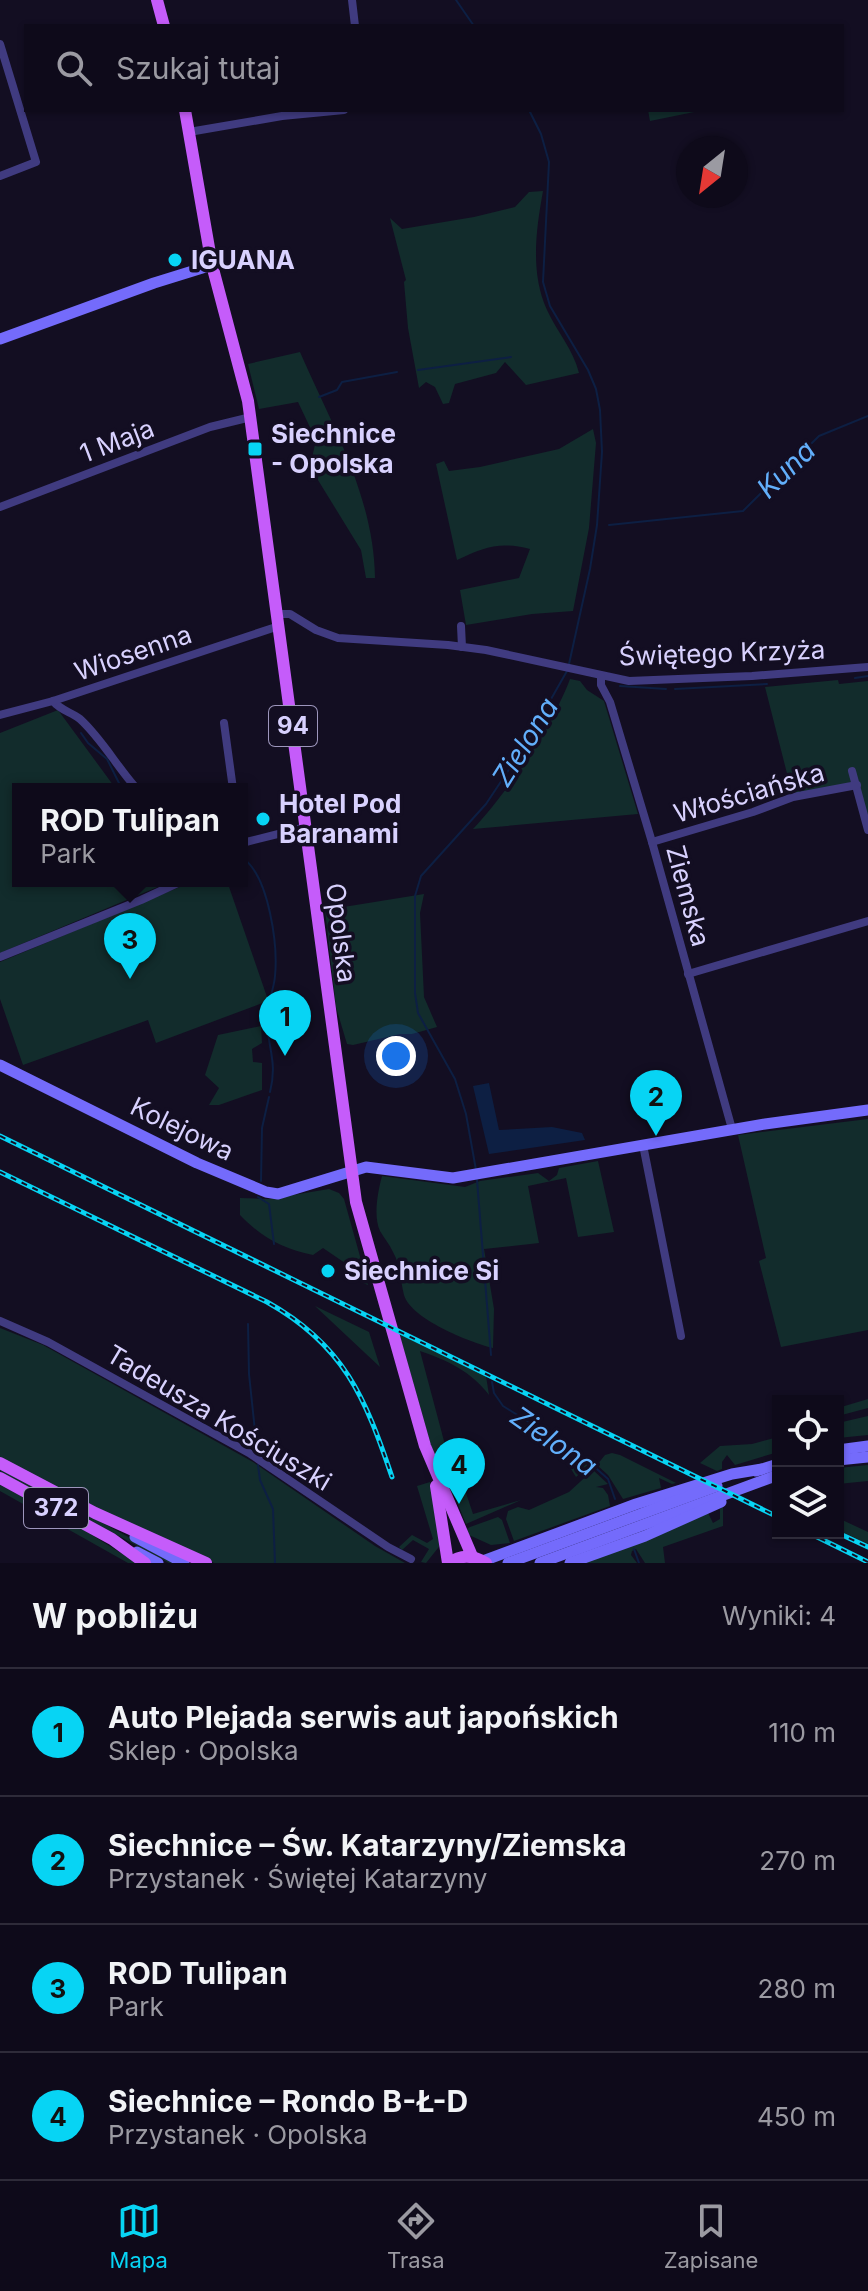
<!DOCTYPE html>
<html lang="pl">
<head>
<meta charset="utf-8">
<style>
  :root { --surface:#0e0a1a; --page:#1c1827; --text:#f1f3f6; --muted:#9b9aa2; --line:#2e2b39; --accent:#07d4f4 }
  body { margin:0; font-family:Inter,sans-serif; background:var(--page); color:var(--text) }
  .controls { position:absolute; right:24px; bottom:24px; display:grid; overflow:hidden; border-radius:0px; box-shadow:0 2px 6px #0004 }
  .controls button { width:72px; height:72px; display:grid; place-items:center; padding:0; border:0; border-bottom:2px solid var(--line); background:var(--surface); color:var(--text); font:40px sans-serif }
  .compass { position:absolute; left:676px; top:136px; width:72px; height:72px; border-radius:50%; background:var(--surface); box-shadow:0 2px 6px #0004; rotate:210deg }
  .you { position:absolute; left:396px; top:1056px; width:28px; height:28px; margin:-20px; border:6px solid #fff; border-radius:50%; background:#1a73e8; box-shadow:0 0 0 12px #1a73e833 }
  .badge { display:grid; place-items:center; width:52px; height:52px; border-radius:50%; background:var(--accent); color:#111; font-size:26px; font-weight:700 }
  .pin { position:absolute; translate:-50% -66px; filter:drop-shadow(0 2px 4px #0008) }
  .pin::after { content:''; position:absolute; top:42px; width:28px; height:24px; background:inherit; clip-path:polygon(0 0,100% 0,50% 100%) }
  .popup { position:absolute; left:12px; top:783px; width:236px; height:104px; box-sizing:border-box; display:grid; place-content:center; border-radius:0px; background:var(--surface); filter:drop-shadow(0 2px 6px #0005); font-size:26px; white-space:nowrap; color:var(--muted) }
  .popup b { font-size:30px; color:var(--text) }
  .popup::after { content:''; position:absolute; left:50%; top:100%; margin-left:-16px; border:16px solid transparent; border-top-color:var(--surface) }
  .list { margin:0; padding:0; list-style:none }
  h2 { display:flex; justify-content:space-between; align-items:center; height:104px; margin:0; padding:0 32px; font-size:34px }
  h2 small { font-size:26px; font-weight:400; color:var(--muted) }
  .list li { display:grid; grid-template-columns:52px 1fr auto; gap:24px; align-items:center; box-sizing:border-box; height:128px; padding:0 32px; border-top:2px solid var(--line) }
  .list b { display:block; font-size:30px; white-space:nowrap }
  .list p { margin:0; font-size:26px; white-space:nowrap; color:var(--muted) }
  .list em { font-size:26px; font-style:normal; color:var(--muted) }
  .icon { flex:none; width:44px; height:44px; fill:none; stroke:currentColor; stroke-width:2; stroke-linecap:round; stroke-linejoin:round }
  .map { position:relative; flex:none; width:868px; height:1563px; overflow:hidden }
  .search { position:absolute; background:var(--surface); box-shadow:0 2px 6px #0004; left:24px; right:24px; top:24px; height:88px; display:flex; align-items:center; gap:20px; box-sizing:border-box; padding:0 28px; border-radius:0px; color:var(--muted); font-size:30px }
  .sheet { height:616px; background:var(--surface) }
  nav { display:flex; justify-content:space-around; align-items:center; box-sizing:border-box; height:112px; border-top:2px solid var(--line); background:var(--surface); font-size:22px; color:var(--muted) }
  nav a { display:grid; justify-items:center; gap:4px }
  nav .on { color:var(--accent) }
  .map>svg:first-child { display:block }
</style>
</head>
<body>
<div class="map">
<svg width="868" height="1563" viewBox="0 0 868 1563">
  <rect width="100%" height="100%" fill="#130e22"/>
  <g fill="#122c2c">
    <path d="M648,110H704L650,121Z"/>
    <path d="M543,191C536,230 530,273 547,310C557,332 573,349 579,373L526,385L505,362L496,373L455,384L449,403L443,404L435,387L426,382L419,388L408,328L404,282L406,280L390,218L402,229L474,217L515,207L529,192Z"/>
    <path d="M300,352C332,425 374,497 375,578H366L361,550L310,467L316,440L298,402L259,409L248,364Z"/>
    <path d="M593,429L596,443L589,528L573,611L532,614L466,625L460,590L519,578L530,549C500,541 484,547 457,560L436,464L444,461L449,471L480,467L559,449Z"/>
    <path d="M570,679L580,681L587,690L604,701L638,814L473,829C505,796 554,723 570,679Z"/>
    <path d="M838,680L839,684L868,681V815L852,782L793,797L765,687Z"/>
    <path d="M58,710L116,789H18V881H172L0,953V733Z"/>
    <path d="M194,881H227L267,997L265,1002L156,1043L148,1020L23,1065L0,999V962Z"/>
    <path d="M424,894L420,913L424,997L437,1027L412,1034H400L353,1045L347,1044L336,1007L325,910Z"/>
    <path d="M261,1026L262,1043L252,1049L253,1062L262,1063V1090L219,1105H209L219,1088L205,1075L218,1035Z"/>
    <path d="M868,1119V1330L781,1347L759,1261L766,1258L738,1135Z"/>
    <path d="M598,1161L614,1232L578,1237L566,1178L528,1186L539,1243L484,1249L494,1309L493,1348C469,1342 411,1319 404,1295C400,1280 401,1266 393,1252C390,1245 384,1238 380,1231C373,1216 378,1191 382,1176L465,1187L480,1181L538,1173L549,1181L557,1175L559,1168Z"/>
    <path d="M329,1189L339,1193L344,1199L368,1285L363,1283L345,1263L323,1248L313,1255C283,1249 261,1237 240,1215V1198L269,1199Z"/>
    <path d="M315,1306L369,1332L380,1367Z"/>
    <path d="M0,1328L43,1345L253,1462L375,1546L405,1563H214L106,1513L0,1458Z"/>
    <path d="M399,1333L486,1376L489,1395C472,1372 447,1360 420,1351L452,1471L465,1490L473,1514L521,1500L466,1524L451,1487H448L432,1449Z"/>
    <path d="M868,1399V1408L838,1416V1408Z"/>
    <path d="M868,1416V1435L838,1438V1423Z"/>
    <path d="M778,1437V1452L735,1465L727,1455L722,1462V1469L717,1471L700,1463L720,1446L752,1444Z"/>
    <path d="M572,1451L589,1466L576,1477L571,1469Z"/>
    <path d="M612,1453L620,1455L676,1483L672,1484L659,1478L661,1488L623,1499L608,1475L597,1465L605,1455Z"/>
    <path d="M868,1465V1481L838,1484V1468Z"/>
    <path d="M0,1467L176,1563H169L0,1472Z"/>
    <path d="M593,1470L608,1484L596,1487L603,1488L608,1495L610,1506L514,1541L506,1519L508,1511L518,1507L529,1510L569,1492Z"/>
    <path d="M430,1482L442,1543L426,1563L421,1562L429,1549L413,1540L402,1550L399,1547L412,1535L427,1543L433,1539L417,1486Z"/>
    <path d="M0,1485L74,1524L137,1563H128L0,1491Z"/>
    <path d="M723,1507V1526L663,1547L665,1563H645L636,1549L632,1551L631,1555L637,1563H582L708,1513L713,1523L720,1519V1509Z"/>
    <path d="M498,1517L502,1520L510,1543L491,1545L469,1535L467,1529L470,1527Z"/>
    <path d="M838,1518L868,1532V1544L838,1530Z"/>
  </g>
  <path fill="#0d1f43" d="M489,1083L499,1130L552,1127L582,1133L585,1140L489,1154L473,1086Z"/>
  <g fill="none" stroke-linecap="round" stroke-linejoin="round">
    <g stroke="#0d1f43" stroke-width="2">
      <path d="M456,0L474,26"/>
      <path d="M529,110L541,134L549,162L543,282L550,306L588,370L596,389L600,410L602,452L597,525L590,569L569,664"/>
      <path d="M418,370L511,357"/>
      <path d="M319,397L337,390L342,382L397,372"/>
      <path d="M609,525L743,511L819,436L868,416"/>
      <path d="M855,678L868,676"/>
      <path d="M620,686L666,689"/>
      <path d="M675,689L767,684"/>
      <path d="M81,733L88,743L107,759L122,789"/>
      <path d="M244,859C269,878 278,945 275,976C274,990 267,1003 267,1018C267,1047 278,1061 270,1092"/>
      <path d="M476,1170L466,1114L455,1079L418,1013L415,993V896L421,876L486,804L522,750L567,671"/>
      <path d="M477,1180L491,1355"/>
      <path d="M261,1181L262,1128L269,1097"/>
      <path d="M258,1197L269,1204L274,1244"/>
      <path d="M248,1324L249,1374L257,1450"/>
      <path d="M492,1382L494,1393L503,1406L579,1453L608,1479L615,1499"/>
      <path d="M258,1465L260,1480L273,1509L275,1563"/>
      <path d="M634,1549L639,1563"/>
    </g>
    <g stroke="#403b80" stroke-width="8">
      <path d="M352,0L355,26"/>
      <path d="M0,44L36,162L0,176"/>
      <path d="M189,132L282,116L344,110"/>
      <path d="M0,507L210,427L251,417"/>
      <path d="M277,614H290L316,630L338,638L448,645L486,650L629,681L752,676L868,667"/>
      <path d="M461,626L462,647"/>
      <path d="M601,676V685L610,702L652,842L732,1129"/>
      <path d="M53,701C60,710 71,712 80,719C102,739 117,767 137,789"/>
      <path d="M0,715L53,701L279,626"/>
      <path d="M224,723L233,789"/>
      <path d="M852,771L868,830"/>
      <path d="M652,842L753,812L793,797L857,785"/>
      <path d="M242,843L306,827"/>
      <path d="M0,957L141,900L182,881"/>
      <path d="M688,974L868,921"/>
      <path d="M643,1145L681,1336"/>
      <path d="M0,1321L48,1342L249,1453L388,1547L411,1559"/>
    </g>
    <g stroke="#746bfb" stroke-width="11">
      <path d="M0,339L154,283L212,265"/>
      <path d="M0,1065L197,1163L266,1192L278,1194L366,1167L453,1178L765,1124L868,1110"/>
      <path d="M838,1450L868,1446"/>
      <path d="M838,1460L868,1457"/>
      <path d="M756,1471L778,1464"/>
      <path d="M135,1537L184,1563"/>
      <path d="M137,1552L158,1563"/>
      <path d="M483,1561L636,1504L732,1474L762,1469"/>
      <path d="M508,1563L717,1486"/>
      <path d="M540,1563L778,1475"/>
      <path d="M570,1563L645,1536L721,1502"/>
    </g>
    <g stroke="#c55cfa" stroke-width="12">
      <path d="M157,0L164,26"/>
      <path d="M185,110L212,265L248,401L356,1202L425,1446L472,1556"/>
      <path d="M0,1463L95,1513L206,1563"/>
      <path d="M0,1478L112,1539L145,1563"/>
      <path d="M436,1486L448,1563"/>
      <path d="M449,1563C461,1554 473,1555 486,1563"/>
    </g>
    <g stroke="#07d4f4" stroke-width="5">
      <g id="rail">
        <path d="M0,1136L778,1517"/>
        <path d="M0,1172L267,1302C344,1345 365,1397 392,1477"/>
        <path d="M809,1533L868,1562"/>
        <path d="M838,1533L868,1547"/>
      </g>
    </g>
    <use href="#rail" stroke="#130e22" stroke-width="2" stroke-dasharray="6" stroke-linecap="butt"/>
  </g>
  <g fill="#07d4f4" stroke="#130e22" stroke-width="3">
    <circle cx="175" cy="260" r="8"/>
    <rect x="247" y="441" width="16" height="16" rx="4"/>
    <circle cx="263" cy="819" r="8"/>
    <circle cx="328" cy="1271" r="8"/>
  </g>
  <g text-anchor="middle" stroke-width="7" stroke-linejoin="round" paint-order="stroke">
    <g fill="#130e22" stroke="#9d96bc" stroke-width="2">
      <rect x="269" y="706" width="48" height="40" rx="6"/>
      <rect x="24" y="1488" width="64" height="40" rx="6"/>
    </g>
    <g font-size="24" font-weight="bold" fill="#d8d1fe">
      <text x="293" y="734">94</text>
      <text x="56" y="1516">372</text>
    </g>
    <g font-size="26" font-weight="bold" fill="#d8d1fe" stroke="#130e22" text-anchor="start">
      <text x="191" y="269">IGUANA</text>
      <text x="271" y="443">Siechnice<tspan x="271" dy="30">- Opolska</tspan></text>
      <text x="279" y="813">Hotel Pod<tspan x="279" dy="30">Baranami</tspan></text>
      <text x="344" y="1280">Siechnice Si</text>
    </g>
    <g font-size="26" fill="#d8d1fe" stroke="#130e22">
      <text transform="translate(117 441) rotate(-21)" y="9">1 Maja</text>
      <text transform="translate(133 653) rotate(-19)" y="9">Wiosenna</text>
      <text transform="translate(722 653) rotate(-2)" y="9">Świętego Krzyża</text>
      <text transform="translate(749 793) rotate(-16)" y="9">Włościańska</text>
      <text transform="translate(688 896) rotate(75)" y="9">Ziemska</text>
      <text transform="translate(341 933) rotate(83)" y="9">Opolska</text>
      <text transform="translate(182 1129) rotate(26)" y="9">Kolejowa</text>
      <text transform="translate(219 1418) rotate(31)" y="9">Tadeusza Kościuszki</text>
    </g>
    <g font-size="28" font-style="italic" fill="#62affb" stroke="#130e22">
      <text transform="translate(786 469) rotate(-44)" y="10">Kuna</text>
      <text transform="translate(525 742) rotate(-58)" y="10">Zielona</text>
      <text transform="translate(554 1441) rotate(35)" y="10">Zielona</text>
    </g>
  </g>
</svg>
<div class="controls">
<button><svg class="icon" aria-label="locate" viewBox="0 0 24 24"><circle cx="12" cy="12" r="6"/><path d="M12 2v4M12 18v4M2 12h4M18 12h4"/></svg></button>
<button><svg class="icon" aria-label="layers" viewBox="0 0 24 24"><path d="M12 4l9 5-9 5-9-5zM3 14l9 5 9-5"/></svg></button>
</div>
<svg class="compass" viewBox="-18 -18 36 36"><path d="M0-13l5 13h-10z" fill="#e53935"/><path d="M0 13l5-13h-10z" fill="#9b9aa2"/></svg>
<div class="you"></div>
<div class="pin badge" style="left:285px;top:1056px">1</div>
<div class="pin badge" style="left:656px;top:1136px">2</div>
<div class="pin badge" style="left:130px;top:979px">3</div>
<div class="popup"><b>ROD Tulipan</b>Park</div>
<div class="pin badge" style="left:459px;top:1504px">4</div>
<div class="search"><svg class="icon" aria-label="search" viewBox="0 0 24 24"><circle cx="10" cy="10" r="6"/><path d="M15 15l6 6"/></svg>Szukaj tutaj</div>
</div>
<section class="sheet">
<h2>W pobliżu<small>Wyniki: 4</small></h2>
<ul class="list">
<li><span class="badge">1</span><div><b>Auto Plejada serwis aut japońskich</b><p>Sklep · Opolska</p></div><em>110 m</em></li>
<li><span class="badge">2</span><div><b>Siechnice – Św. Katarzyny/Ziemska</b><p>Przystanek · Świętej Katarzyny</p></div><em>270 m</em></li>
<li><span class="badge">3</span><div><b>ROD Tulipan</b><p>Park</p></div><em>280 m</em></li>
<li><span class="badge">4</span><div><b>Siechnice – Rondo B-Ł-D</b><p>Przystanek · Opolska</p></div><em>450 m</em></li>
</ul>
</section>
<nav>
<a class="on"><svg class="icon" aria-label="map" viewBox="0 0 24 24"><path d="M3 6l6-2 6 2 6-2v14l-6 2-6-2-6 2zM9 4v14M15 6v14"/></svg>Mapa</a>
<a><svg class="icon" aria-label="directions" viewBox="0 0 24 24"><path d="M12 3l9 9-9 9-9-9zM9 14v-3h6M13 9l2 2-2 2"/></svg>Trasa</a>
<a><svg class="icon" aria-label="saved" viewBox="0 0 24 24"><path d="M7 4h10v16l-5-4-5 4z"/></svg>Zapisane</a>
</nav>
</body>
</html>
